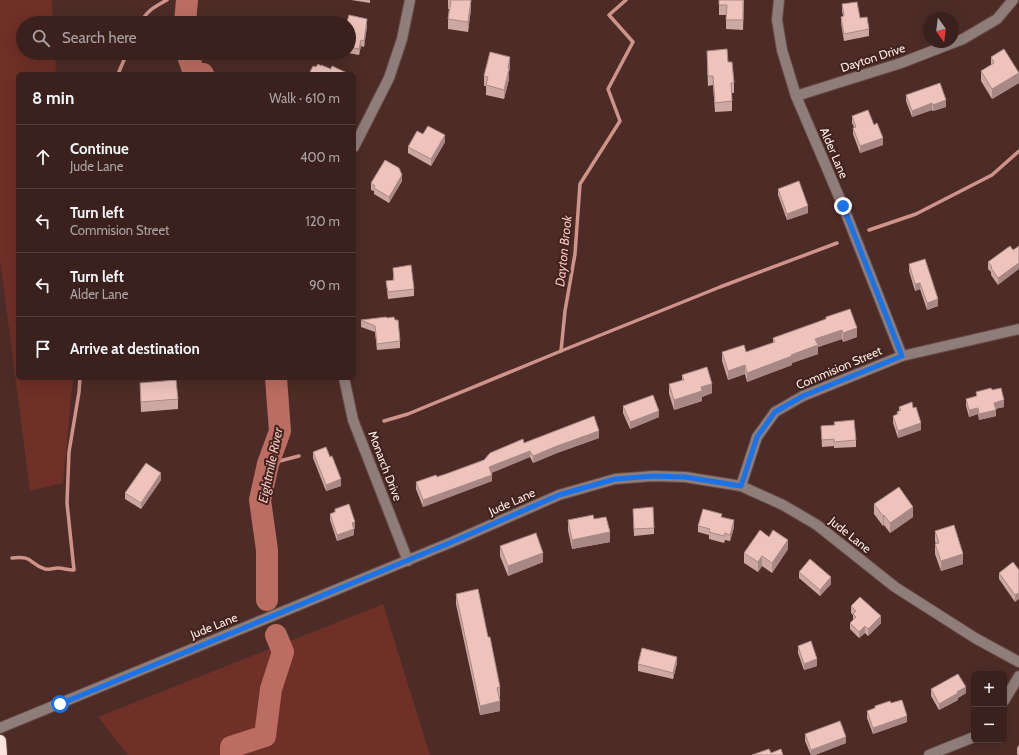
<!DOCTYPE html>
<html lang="en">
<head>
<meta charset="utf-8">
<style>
  :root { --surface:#3a211d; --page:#412926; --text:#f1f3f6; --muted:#aba3a4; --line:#543e3b }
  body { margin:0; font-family:Cabin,sans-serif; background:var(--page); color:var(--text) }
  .controls { position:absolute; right:12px; bottom:12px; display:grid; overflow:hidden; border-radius:6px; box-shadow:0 4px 16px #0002 }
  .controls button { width:36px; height:36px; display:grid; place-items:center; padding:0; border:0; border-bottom:1px solid var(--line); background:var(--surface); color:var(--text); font:20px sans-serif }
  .compass { position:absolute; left:923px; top:12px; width:36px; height:36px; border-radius:50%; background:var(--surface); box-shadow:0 4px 16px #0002; rotate:166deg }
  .stop { position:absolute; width:12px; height:12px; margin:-9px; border:3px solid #1a73e8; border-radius:50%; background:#fff }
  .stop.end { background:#1a73e8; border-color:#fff; box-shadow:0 1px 4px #0008 }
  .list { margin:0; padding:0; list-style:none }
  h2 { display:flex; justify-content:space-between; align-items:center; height:52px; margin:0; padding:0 16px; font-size:17px }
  h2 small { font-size:13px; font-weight:400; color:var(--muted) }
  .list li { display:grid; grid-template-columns:26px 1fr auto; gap:12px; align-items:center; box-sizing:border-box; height:64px; padding:0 16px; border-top:1px solid var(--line) }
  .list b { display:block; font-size:15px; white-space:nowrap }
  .list p { margin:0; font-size:13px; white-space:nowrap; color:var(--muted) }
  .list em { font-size:13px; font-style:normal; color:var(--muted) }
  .icon { flex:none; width:22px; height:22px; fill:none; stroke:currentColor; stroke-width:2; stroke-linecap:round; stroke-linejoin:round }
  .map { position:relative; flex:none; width:1019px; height:755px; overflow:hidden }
  .search { position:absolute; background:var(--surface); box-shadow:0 4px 16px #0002; left:16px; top:16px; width:340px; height:44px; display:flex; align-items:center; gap:10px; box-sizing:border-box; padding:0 14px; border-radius:22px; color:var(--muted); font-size:15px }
  .panel { position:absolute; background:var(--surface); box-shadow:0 4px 16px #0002; left:16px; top:72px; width:340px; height:308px; border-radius:6px }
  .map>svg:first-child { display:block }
</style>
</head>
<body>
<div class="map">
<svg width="1019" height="755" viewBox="0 0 1019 755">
  <rect width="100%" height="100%" fill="#4d2c27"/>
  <g fill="#6e3027">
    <path d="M0,0H52L53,23H23V53H55L56,74H18V378H73L63,483L30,491L0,259Z"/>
    <path d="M383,604L430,755H128L98,717Z"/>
  </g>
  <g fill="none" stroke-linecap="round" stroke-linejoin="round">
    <g stroke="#cf938a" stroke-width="3.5">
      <path d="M141,23C146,11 156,6 167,0"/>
      <path d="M118,74L127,53"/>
      <path d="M869,230L916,214L992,175L1019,151"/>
      <path d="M561,351L720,287L837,243"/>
      <path d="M384,421L408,414L561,351L565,311L575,254L580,184L620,121L608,89L633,42L609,15L626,0"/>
      <path d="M268,464L299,456"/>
      <path d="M12,558C33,555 29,564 45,569C49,570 53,568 58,568C63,568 68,570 74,570L67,503L69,452L79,392L80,378"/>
    </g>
    <g stroke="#bb6d61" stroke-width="22">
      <path d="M185,23L187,0"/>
      <path d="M187,53L194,73L203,74"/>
      <path d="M267,600V550L260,500L268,464L280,431L276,378"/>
      <path d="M231,755V747L265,736L271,689L283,652L276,635"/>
    </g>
    <g stroke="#694b46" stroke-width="12">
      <g id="minor">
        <path d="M779,0L777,20L782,50L796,96L843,206L902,356"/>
        <path d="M796,96L901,63L963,39L997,19L1013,0"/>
        <path d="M354,147L389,78L402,39L410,0"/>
        <path d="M344,378L353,420L408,561"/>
        <path d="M741,486L757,437L775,412L803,396L902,356L1019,329"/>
        <path d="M1004,701L1019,676"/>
        <path d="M0,728L452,542L559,495L615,479L654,476L685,477L741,486L783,505L817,525L895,587L975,638L1019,662"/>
        <path d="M929,755L974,737"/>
      </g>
    </g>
    <g stroke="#694b46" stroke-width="14">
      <path id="highway" d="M0,741L1,755"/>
    </g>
    <use href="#minor" stroke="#8f7d7a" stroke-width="10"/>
    <use href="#highway" stroke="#fee4df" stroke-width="12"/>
  </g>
  <g fill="#cda8a2">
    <path d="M351,0H370V3Z"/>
    <path d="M448,0H471V9L468,32L448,29V19L449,9H448Z"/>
    <path d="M719,0H744L743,30L726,29V15H719Z"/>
    <path d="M842,4L869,29V36L844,41L841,23V17L843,16L842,11Z"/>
    <path d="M349,23L367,26L364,47L361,46L359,55L348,53H349Z"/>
    <path d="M707,51L728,62L734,83V93H732V111L715,112L713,85L708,86L707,60Z"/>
    <path d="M991,57L1019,83L992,99L981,81V71L991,65Z"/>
    <path d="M510,67L509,72V79L504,99L486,95V86H484V76Z"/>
    <path d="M906,95L946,107L933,111L932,110L912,117L906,101Z"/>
    <path d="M852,116L874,125L883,145L860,153L853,134V128L854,127L852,123Z"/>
    <path d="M423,134L445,142L431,166L408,153V147Z"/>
    <path d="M402,181L389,203L374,194V191L371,190V183Z"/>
    <path d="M778,189L808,213L787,220L778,195Z"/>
    <path d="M1013,250L998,285L991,275V272L988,269V262Z"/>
    <path d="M909,264L938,306L927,310L920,289L915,291L909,271Z"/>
    <path d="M393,268L414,289V296L388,299L386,281L393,280Z"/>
    <path d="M826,317L857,337L843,342L842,339L818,347V354L792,363V365L747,382L745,374L728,380L722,361V352H746L773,343V338L826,319Z"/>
    <path d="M387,318L400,341V348L377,350L375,332L361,327V320Z"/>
    <path d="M682,375L712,393L702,397V401L674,410L669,394V384L682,380Z"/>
    <path d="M140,383L178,399V409L141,412Z"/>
    <path d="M992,390L1004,407L995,409L996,416L979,420L978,414L969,417L966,406V399L976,396V392Z"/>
    <path d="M623,406L659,417L630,429L623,413Z"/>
    <path d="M899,407L913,408L921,430L898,438L893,423V416L897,414V412L899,411Z"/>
    <path d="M834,422L856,440V447L834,448V446L822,447L821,426L834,425Z"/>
    <path d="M599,438L557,453L533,463L530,457L491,473L492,481L423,507L416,489V482L446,474L484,460L524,443Z"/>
    <path d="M313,452L341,486L326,491L313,458Z"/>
    <path d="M161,480L141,509L125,499V493Z"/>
    <path d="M874,504L913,517L890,533L884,525L883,526L874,514Z"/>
    <path d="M335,509L355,529H354V535L337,541L330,520V514L335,512Z"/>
    <path d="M633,509L654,528V534L634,536Z"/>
    <path d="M722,517L734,527L730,541L725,540L724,543L709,539V535L698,532V526Z"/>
    <path d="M594,519L610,542L572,549L568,530V520Z"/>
    <path d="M935,531L963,564L941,571L935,554V544H936L935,541Z"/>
    <path d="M500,546L543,562L508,576L500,556Z"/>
    <path d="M788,549L772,573L762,566L758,572L744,563V553Z"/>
    <path d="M1019,570L1015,602L999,579V573Z"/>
    <path d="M799,572L831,584L820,596L799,578Z"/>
    <path d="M456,594L488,637L500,687V697H499L500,711L480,715L456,604Z"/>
    <path d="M851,606L881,623L868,636L865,633L859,638L850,629V623L853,620V615L851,613Z"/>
    <path d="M798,646L817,666L804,670L798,653Z"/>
    <path d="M677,663L673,679L638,671V664Z"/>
    <path d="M931,689L966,693L958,698V700L939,710L931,696Z"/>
    <path d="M891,703L907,722L873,734L867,718V711Z"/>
    <path d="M805,734L846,743L815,755H811L805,741Z"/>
    <path d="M1019,745V755H1018L1017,754V748Z"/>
  </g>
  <g fill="#a78884">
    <path d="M471,0V9L468,32V22Z"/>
    <path d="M367,19V26L364,47V41Z"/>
    <path d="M361,40V46L359,55V49Z"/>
    <path d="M510,57V67L509,72V79L504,99V90Z"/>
    <path d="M1019,73V83L992,99V89Z"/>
    <path d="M946,100V107L933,111V105Z"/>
    <path d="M932,103V110L912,117V111Z"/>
    <path d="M445,135V142L431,166V159Z"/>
    <path d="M883,138V145L860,153V146Z"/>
    <path d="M402,175V181L389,203V197Z"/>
    <path d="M808,206V213L787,220V214Z"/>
    <path d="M1019,263V269L998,285V278Z"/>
    <path d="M920,283V289L915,291V284Z"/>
    <path d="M938,299V306L927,310V303Z"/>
    <path d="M857,328V337L843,342V333Z"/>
    <path d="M842,330V339L818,347V354L792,363V365L747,382V373L791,355L815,339Z"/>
    <path d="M745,365V374L728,380V371Z"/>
    <path d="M712,384V393L702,397V401L674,410V400L701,387Z"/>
    <path d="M1004,400V407L994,409V403Z"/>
    <path d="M978,408V414L969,417V410Z"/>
    <path d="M996,410V416L979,420V414Z"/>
    <path d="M659,411V417L630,429V422Z"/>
    <path d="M921,423V430L898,438V431Z"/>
    <path d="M599,431V438L557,453L533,463V456L557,446Z"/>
    <path d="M530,451V457L489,474V467Z"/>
    <path d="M161,473V480L141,509V503Z"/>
    <path d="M492,475V481L423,507V500Z"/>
    <path d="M341,479V486L326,491V485Z"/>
    <path d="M913,507V517L890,533V523Z"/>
    <path d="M884,515V525L883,526V516Z"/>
    <path d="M734,520V527L730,541V535Z"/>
    <path d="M355,522V529H354V535L337,541V535L352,523Z"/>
    <path d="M610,532V542L572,549V540Z"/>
    <path d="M788,540V549L772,573V563Z"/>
    <path d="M543,553V562L508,576V566Z"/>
    <path d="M963,554V564L941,571V561Z"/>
    <path d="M762,556V566L758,572V562Z"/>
    <path d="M831,577V584L820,596V590Z"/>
    <path d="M1019,593V599L1015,602V595Z"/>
    <path d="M881,616V623L868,636V629Z"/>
    <path d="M865,626V633L859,638V632Z"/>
    <path d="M677,657V663L673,679V673Z"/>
    <path d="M817,659V666L804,670V664Z"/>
    <path d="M966,687V693L958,698V700L939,710V704L957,692Z"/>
    <path d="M500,701V711L480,715V706Z"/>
    <path d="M907,716V722L873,734V728Z"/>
    <path d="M846,737V743L815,755H811V750Z"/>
  </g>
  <g fill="#eec3bc" stroke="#a78884">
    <path d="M451,0H471L468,22L448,19Z"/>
    <path d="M719,0H743V20H726L727,5H719Z"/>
    <path d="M857,2L860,18L867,17L869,29L844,34L841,17L844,16L842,4Z"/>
    <path d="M349,15L367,19L364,41L361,40L359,49L349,47V23H341V21L347,22Z"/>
    <path d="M727,49L728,62H732L734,83H731L732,101L715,103L713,76H708L707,51Z"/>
    <path d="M1004,49L1019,73L992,89L981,71L994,63L991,57Z"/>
    <path d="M490,52L510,57L508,68L509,69L504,90L486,85L488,77L484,76Z"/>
    <path d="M318,64L321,66V65L331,69L332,66L347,73L346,74H309L313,66L316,67Z"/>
    <path d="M940,83L946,100L933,105L932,103L912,111L906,95Z"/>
    <path d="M868,110L874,125L877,123L883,138L860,146L853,128L856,127L852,116Z"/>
    <path d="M428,126L445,135L431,159L408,147L417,131L423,134Z"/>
    <path d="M385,160L399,168L402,175L389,197L374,188L375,186L371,183Z"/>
    <path d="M799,181L808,206L787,214L778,189Z"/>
    <path d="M1010,246L1013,250L1019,246V263L998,278L991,268L992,267L988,262Z"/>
    <path d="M925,259L938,299L927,303L920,283L915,284L909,264Z"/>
    <path d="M411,265L414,289L388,292L386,281L394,280L393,268Z"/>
    <path d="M850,309L857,328L843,333L842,330L815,339L818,345L791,355L792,356L747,373L745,365L728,371L722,352L744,345L746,352L775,342L773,338L826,319V317Z"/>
    <path d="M386,317L387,318L394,317L395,320H398L400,341L377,344L375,326L361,320Z"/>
    <path d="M707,367L712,384L701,387L702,391L674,400L669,384L684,380L682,375Z"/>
    <path d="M176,380L178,399L141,402L140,383Z"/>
    <path d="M991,388L992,390L1001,388L1004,400L994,403L996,410L979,414L978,408L969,410L966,399L977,396L976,392Z"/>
    <path d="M653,395L659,411L630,422L623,406Z"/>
    <path d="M912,402L913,408L916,407L921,423L898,431L893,416L898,414L897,412L901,410L899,407Z"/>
    <path d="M594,416L599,431L557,446L533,456L530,451L489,467L492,475L423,500L416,482L436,475L437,477L446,474L484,460L490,453L523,439L524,443Z"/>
    <path d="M854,420L856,440L834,442V439L822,440L821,426L835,425L834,422Z"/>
    <path d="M326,447L330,457L332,456L341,479L326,485L313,452Z"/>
    <path d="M146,463L161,473L141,503L125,493Z"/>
    <path d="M899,487L913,507L890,523L884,515L883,516L874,504Z"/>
    <path d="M349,504L355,522L352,523L354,529L337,535L330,514L335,512V509Z"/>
    <path d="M653,507L654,528L634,529L633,509Z"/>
    <path d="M703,509L722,514L721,517L734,520L730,535L725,533L724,536L709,532L710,529L698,526Z"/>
    <path d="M593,515L594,519L606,517L610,532L572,540L568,520Z"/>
    <path d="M954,525L963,554L941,561L935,544L939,543L935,531Z"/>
    <path d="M760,530L769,537L773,530L788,540L772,563L762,556L758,562L744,553Z"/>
    <path d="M536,533L543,553L508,566L500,546Z"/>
    <path d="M810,559L831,577L820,590L799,572Z"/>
    <path d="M1013,562L1019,570V593L1015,595L999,573Z"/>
    <path d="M478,589L488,637H490L500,687L497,688L500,701L480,706L456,594Z"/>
    <path d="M860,597L881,616L868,629L865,626L859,632L850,623L856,617L853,614L856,611L851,606Z"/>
    <path d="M811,641L817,659L804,664L798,646Z"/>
    <path d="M642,648L677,657L673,673L638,664Z"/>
    <path d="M958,674L966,687L957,692L958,693L939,704L931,689Z"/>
    <path d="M902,700L907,716L873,728L867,711L875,708V706L890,701L891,703Z"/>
    <path d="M840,721L846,737L811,750L805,734Z"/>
    <path d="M769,749L771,753L781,749L783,755H752Z"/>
  </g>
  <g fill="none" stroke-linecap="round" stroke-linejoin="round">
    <path stroke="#1a73e8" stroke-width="5" d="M60,704L452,542L559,495L615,479L654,476L685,477L741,486L757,437L775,412L803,396L902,356L843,206"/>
  </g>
  <g text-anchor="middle" stroke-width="4" stroke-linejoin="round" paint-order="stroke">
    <g font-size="12" fill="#fdebe8" stroke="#42221d">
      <text transform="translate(873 58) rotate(-18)" y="4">Dayton Drive</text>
      <text transform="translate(834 153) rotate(67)" y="4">Alder Lane</text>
      <text transform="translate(839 368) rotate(-23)" y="4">Commision Street</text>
      <text transform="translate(385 466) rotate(69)" y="4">Monarch Drive</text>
      <text transform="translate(512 502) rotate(-24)" y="4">Jude Lane</text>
      <text transform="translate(850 535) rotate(39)" y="4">Jude Lane</text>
      <text transform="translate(214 626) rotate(-22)" y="4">Jude Lane</text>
    </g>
    <g font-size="13" font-style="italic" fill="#f2c5bd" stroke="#42221d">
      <text transform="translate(563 251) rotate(-84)" y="5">Dayton Brook</text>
      <text transform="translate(270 465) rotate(-78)" y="5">Eightmile River</text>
    </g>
  </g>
</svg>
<div class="controls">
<button>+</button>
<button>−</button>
</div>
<svg class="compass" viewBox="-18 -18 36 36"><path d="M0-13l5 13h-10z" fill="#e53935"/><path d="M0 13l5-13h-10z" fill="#aba3a4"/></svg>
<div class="stop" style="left:60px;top:704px"></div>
<div class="stop end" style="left:843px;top:206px"></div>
<div class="search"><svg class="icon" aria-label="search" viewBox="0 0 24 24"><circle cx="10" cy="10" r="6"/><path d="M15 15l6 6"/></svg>Search here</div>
<section class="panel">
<h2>8 min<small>Walk · 610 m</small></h2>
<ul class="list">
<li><svg class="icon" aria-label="ahead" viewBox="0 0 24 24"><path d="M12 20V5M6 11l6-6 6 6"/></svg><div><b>Continue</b><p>Jude Lane</p></div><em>400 m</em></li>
<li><svg class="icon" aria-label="left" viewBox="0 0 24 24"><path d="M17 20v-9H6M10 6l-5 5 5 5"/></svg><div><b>Turn left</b><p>Commision Street</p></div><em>120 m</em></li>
<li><svg class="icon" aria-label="left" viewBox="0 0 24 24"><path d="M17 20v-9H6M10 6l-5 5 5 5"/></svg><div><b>Turn left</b><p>Alder Lane</p></div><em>90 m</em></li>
<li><svg class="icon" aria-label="arrive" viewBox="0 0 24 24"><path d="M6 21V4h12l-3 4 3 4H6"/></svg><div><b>Arrive at destination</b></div></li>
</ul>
</section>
</div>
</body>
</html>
